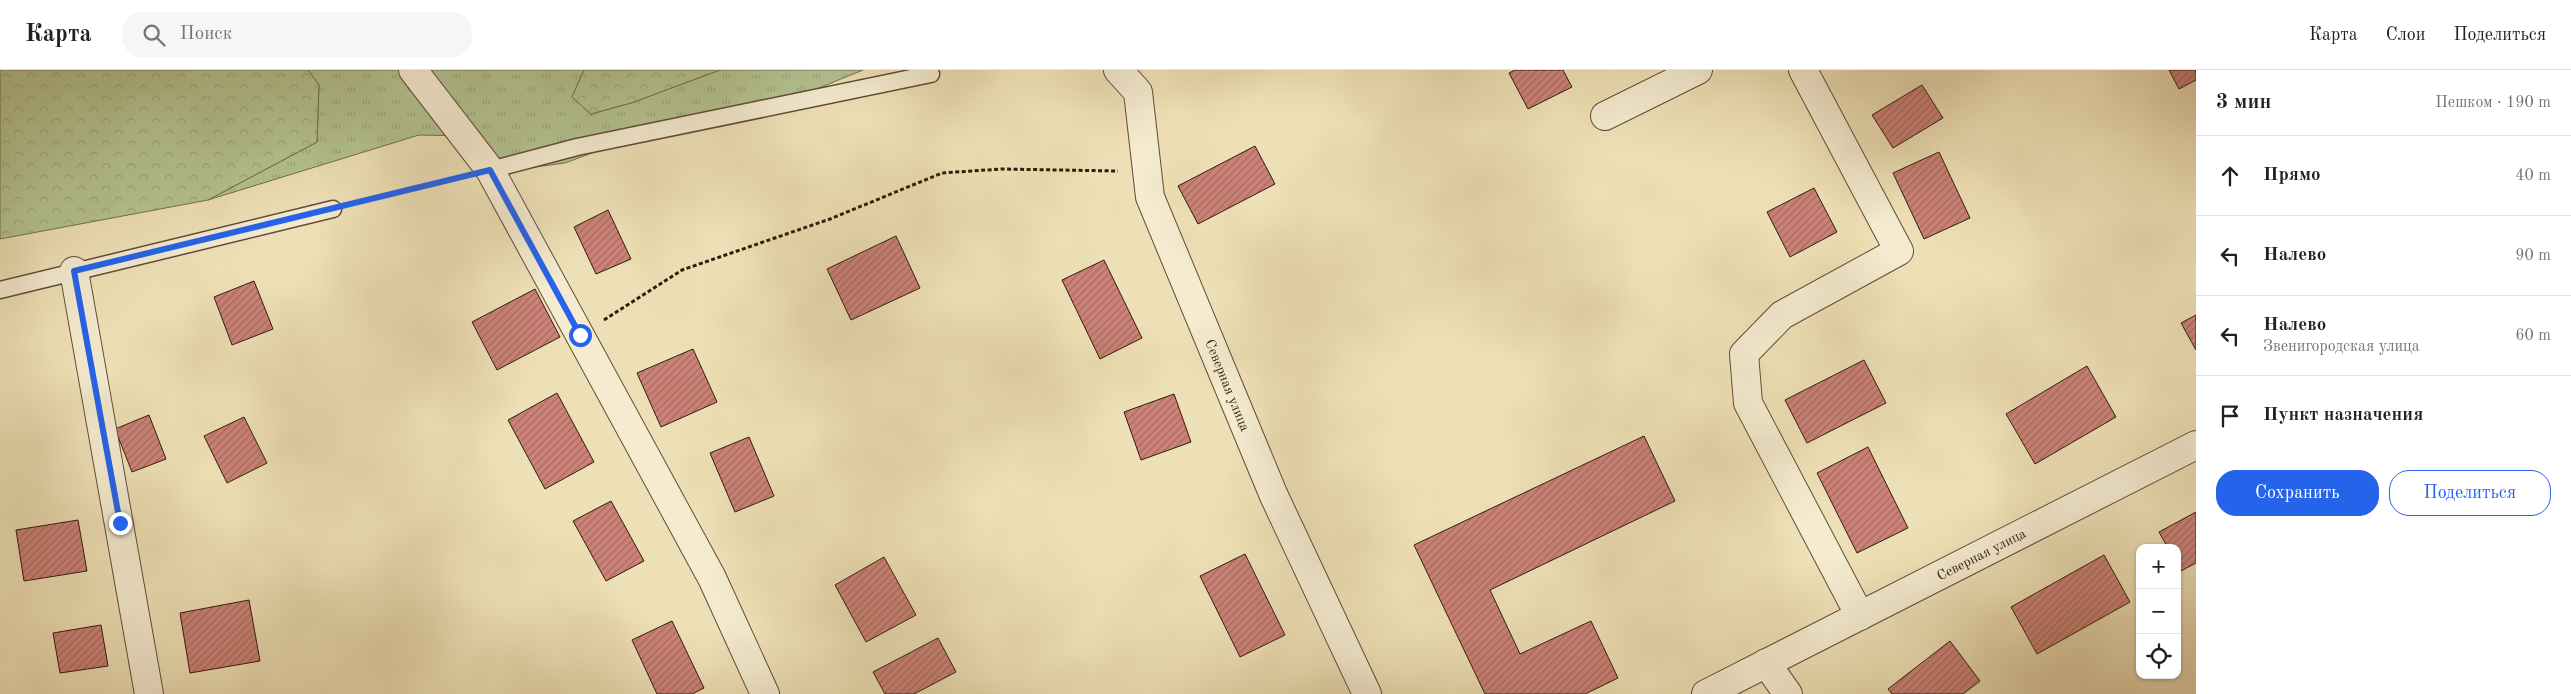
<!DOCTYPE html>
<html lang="ru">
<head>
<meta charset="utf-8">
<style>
  :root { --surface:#fff; --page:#f6f6f6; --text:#202124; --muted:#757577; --line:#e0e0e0; --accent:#2563eb }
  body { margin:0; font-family:"Old Standard TT",serif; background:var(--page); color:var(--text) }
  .controls { position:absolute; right:15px; bottom:15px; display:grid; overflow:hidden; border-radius:10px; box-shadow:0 1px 4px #0004 }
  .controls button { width:45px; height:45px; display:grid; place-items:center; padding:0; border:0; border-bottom:1px solid var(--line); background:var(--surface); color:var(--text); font:25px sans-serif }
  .stop { position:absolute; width:15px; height:15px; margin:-11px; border:4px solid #2563eb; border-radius:50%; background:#fff }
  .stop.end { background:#2563eb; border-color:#fff; box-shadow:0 1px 5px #0008 }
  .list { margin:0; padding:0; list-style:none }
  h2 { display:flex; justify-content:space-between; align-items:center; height:65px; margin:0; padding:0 20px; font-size:21px }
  h2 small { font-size:16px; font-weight:400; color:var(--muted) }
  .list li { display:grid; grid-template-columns:32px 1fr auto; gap:15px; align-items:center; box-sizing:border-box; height:80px; padding:0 20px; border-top:1px solid var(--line) }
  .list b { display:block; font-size:19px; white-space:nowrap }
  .list p { margin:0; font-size:16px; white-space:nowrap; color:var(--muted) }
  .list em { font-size:16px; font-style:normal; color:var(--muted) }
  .actions { display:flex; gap:10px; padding:15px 20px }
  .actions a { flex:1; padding:11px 0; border:1px solid var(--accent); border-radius:20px; text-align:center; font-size:18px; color:var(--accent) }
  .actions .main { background:var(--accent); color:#fff }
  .icon { flex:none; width:28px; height:28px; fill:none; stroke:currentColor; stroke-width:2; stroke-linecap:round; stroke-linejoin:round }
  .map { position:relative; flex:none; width:2196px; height:624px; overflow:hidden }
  header { display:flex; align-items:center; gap:30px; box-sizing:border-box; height:70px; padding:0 25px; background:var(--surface); border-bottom:1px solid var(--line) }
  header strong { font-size:24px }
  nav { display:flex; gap:28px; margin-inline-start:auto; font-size:18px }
  .search { width:350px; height:45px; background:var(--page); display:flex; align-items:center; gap:12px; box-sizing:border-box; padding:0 18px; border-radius:20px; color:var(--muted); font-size:19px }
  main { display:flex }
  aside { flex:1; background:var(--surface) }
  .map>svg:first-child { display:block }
</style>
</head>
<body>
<header>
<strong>Карта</strong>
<div class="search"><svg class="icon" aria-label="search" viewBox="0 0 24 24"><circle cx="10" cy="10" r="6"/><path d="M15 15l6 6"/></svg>Поиск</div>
<nav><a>Карта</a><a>Слои</a><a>Поделиться</a></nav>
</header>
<main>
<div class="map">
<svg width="2196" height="624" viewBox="0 0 2196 624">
  <defs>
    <pattern id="grass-tufts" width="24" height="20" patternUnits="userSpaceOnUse" patternTransform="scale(1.25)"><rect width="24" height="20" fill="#b4c391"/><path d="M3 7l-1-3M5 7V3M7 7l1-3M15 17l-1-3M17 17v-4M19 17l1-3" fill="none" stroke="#9ba77c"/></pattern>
    <pattern id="forest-crowns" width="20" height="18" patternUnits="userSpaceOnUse" patternTransform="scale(1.25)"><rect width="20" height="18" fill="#b4c391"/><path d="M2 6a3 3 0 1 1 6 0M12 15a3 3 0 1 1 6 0" fill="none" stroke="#9ba77c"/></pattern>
    <pattern id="building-hatch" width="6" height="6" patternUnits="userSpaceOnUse" patternTransform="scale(1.25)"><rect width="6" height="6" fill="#cc8278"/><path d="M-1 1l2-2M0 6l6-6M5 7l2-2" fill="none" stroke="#a66a61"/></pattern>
  </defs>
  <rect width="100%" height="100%" fill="#eee0b6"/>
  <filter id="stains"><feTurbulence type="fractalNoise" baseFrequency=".004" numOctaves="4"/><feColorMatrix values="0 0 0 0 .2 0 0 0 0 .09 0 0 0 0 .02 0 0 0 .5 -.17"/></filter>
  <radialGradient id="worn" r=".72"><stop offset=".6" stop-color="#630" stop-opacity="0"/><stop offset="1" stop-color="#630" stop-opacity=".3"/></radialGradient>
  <path fill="url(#grass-tufts)" stroke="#736f4f" d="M308,0H584L572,27L591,44L631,33L720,0H863L814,20L696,44L565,93L528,98L496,90L471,66L419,65L208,130L317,72L319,15Z"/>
  <g fill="url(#forest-crowns)" stroke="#736f4f">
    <path d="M0,0H308L319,15L317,72L208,130L0,169Z"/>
    <path d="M584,0H720L631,33L591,44L572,27Z"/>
  </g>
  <g fill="url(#building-hatch)" stroke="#321b0d">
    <path d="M1515,0H1563L1572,17L1528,39L1509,3Z"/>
    <path d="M2169,0H2196V10L2179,19Z"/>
    <path d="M1922,15L1943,48L1893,78L1872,45Z"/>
    <path d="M1255,76L1275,114L1198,154L1178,116Z"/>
    <path d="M1939,82L1970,148L1924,169L1893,103Z"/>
    <path d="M1814,118L1837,162L1790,187L1767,142Z"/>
    <path d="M608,140L631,189L596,204L574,157Z"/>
    <path d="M896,166L920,218L851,250L827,199Z"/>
    <path d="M1104,190L1142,268L1100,289L1062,210Z"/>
    <path d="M254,211L273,259L232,275L214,227Z"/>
    <path d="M535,219L560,267L497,300L472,252Z"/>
    <path d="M2196,245V280L2181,253Z"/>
    <path d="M693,279L717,332L661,357L637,303Z"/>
    <path d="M1864,290L1886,333L1807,373L1785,330Z"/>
    <path d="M2087,296L2116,347L2035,394L2006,344Z"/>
    <path d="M557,323L594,392L545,419L508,350Z"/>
    <path d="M1174,324L1191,372L1141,390L1124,342Z"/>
    <path d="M149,345L166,389L132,402L115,359Z"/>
    <path d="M244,347L267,393L227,413L204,366Z"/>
    <path d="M1644,366L1675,431L1490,520L1520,584L1591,551L1618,608L1585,624H1485L1414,475Z"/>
    <path d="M749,367L774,426L735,442L710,383Z"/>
    <path d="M1868,377L1908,458L1857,483L1817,403Z"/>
    <path d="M611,431L644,491L606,511L573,451Z"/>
    <path d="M2196,442V493L2181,501L2177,494V478H2168L2159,462Z"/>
    <path d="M78,450L87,501L24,511L16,460Z"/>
    <path d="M1245,484L1285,565L1240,587L1200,506Z"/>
    <path d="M2104,485L2130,532L2037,584L2011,537Z"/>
    <path d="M884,487L916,545L866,572L835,515Z"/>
    <path d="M249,530L260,591L190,603L180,543Z"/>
    <path d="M672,551L704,618L692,624H657L632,570Z"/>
    <path d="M101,555L108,596L60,603L53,563Z"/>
    <path d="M938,568L956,602L914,624H885L873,602Z"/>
    <path d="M1950,571L1980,611L1963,624H1892L1888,619Z"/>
  </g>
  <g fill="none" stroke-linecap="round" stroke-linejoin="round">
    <g stroke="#614c37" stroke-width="19">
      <g id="lane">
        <path d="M490,100L577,77L931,4"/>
        <path d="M0,220L333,139"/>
      </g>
    </g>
    <g stroke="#614c37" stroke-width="30">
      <g id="street">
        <path d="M413,0L490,100L712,508L765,624"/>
        <path d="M1118,0L1138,22L1150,127L1274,426L1367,624"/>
        <path d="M1803,0L1899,181L1782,245L1744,284L1748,333L1860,546"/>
        <path d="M1605,46L1698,0"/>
        <path d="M74,201L149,624"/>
        <path d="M1766,593L1788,624"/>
        <path d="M1706,624L2196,375"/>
      </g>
    </g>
    <g stroke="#321b0d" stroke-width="3" stroke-dasharray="4 2.5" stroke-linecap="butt">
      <path d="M355,133L458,108"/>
      <path d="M604,250L682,200L830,149L942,103L1001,99L1118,101"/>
    </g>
    <use href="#lane" stroke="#f4ebd0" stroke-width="16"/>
    <use href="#street" stroke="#f4ebd0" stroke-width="28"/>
  </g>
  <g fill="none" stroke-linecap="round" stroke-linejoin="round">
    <path stroke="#2563eb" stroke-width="6" d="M120,453L74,201L490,100L580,265"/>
  </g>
  <g text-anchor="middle" stroke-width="4" stroke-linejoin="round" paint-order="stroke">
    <g font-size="14" fill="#321b0d" stroke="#f4ebd0">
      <text transform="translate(1228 315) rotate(68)" y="5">Северная улица</text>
      <text transform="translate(1981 484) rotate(-27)" y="5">Северная улица</text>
    </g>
  </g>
  <rect width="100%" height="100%" filter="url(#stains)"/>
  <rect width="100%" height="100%" fill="url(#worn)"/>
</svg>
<div class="controls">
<button>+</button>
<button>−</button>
<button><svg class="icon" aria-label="locate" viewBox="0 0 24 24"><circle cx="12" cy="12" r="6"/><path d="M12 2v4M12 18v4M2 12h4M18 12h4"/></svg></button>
</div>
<div class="stop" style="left:580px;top:265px"></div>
<div class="stop end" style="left:120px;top:453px"></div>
</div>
<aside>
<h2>3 мин<small>Пешком · 190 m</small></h2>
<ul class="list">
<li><svg class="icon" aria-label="ahead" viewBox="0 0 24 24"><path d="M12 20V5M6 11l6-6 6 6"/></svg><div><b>Прямо</b></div><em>40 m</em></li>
<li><svg class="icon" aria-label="left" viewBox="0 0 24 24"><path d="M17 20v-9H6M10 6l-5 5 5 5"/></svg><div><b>Налево</b></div><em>90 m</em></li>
<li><svg class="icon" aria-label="left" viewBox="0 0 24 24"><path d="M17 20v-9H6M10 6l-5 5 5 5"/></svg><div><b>Налево</b><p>Звенигородская улица</p></div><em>60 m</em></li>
<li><svg class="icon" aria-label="arrive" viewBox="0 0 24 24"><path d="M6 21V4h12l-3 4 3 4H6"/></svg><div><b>Пункт назначения</b></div></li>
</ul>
<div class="actions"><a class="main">Сохранить</a><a>Поделиться</a></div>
</aside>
</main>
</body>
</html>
